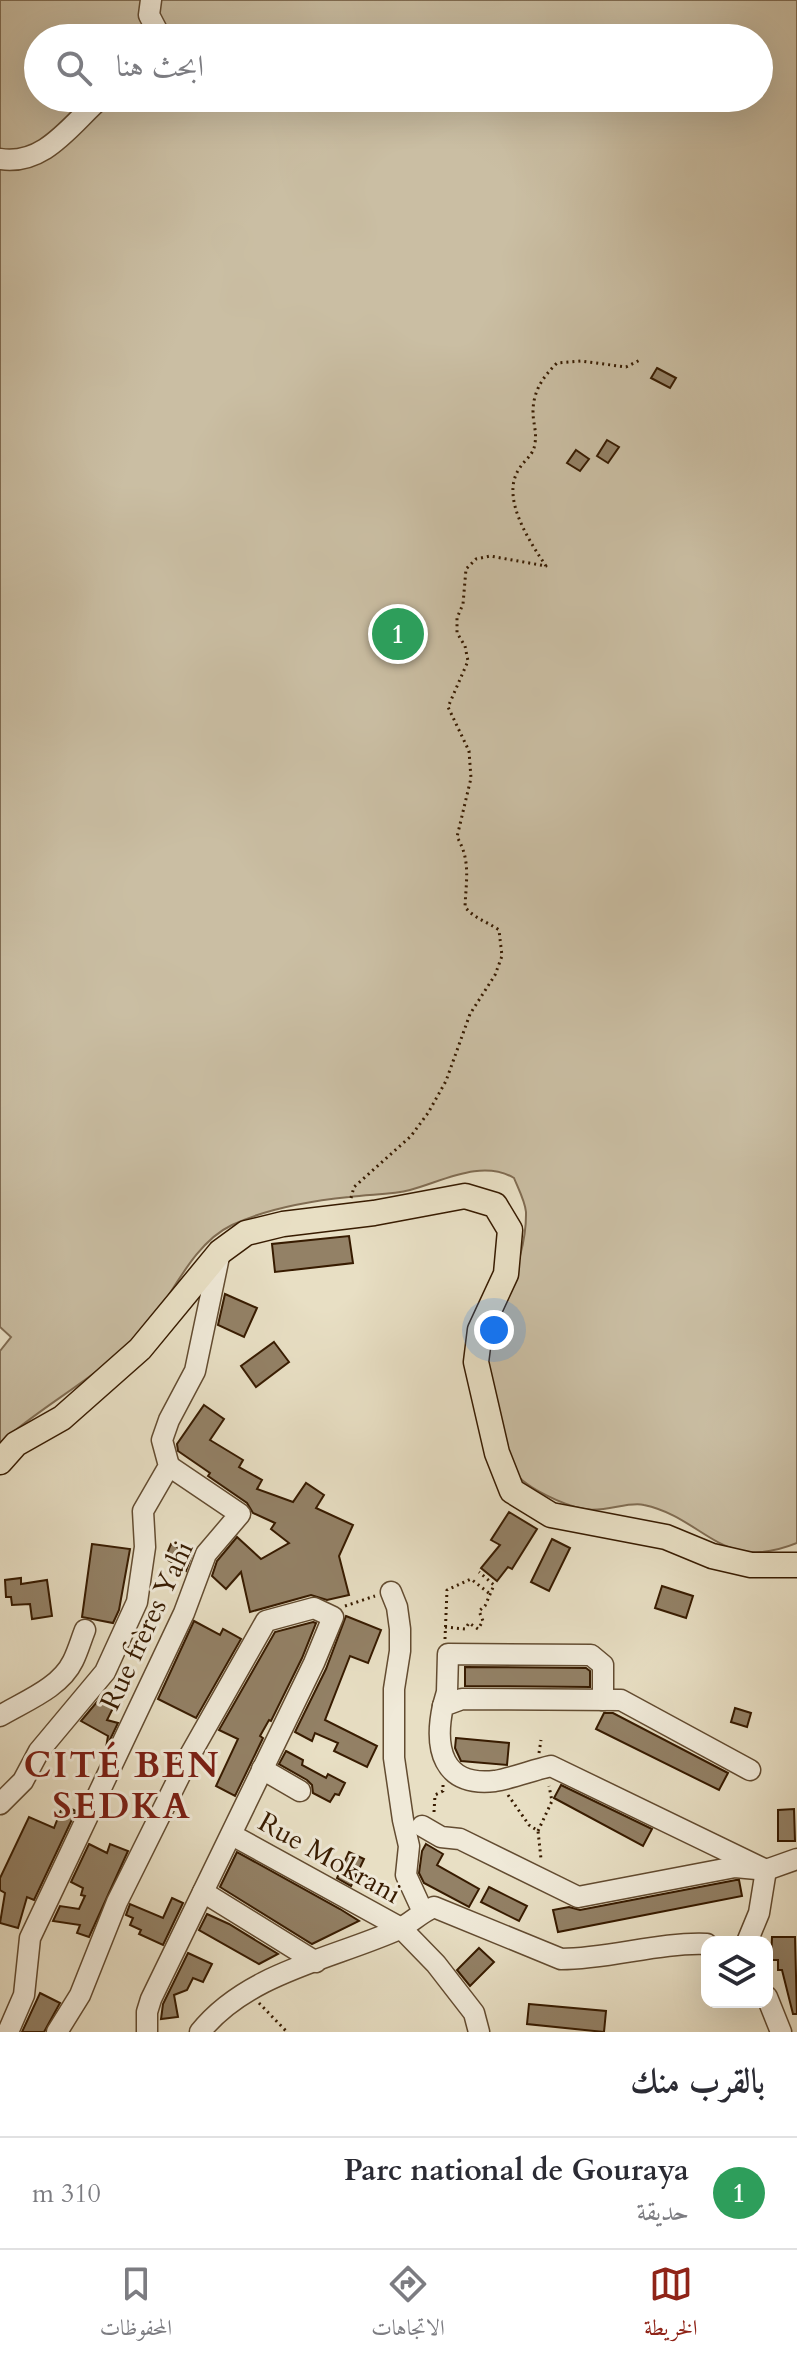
<!DOCTYPE html>
<html lang="ar">
<head>
<meta charset="utf-8">
<style>
  :root { --surface:#fff; --page:#f7f7f7; --text:#2b2b33; --muted:#7c7c81; --line:#e1e1e2; --accent:#8f2418 }
  body { margin:0; font-family:Cardo,Amiri,serif; background:var(--page); color:var(--text); direction:rtl }
  .controls { position:absolute; right:24px; bottom:24px; display:grid; overflow:hidden; border-radius:16px; box-shadow:0 8px 32px #0002 }
  .controls button { width:72px; height:72px; display:grid; place-items:center; padding:0; border:0; border-bottom:2px solid var(--line); background:var(--surface); color:var(--text); font:40px sans-serif }
  .you { position:absolute; left:494px; top:1330px; width:28px; height:28px; margin:-20px; border:6px solid #fff; border-radius:50%; background:#1a73e8; box-shadow:0 0 0 12px #1a73e833 }
  .badge { display:grid; place-items:center; width:52px; height:52px; border-radius:50%; background:var(--accent); color:#fff; font-size:26px; font-weight:700 }
  .pin { position:absolute; translate:-50% -50%; border:4px solid #fff; box-shadow:0 2px 8px #0006 }
  .list { margin:0; padding:0; list-style:none }
  h2 { display:flex; justify-content:space-between; align-items:center; height:104px; margin:0; padding:0 32px; font-size:34px }
  h2 small { font-size:26px; font-weight:400; color:var(--muted) }
  .list li { display:grid; grid-template-columns:52px 1fr auto; gap:24px; align-items:center; box-sizing:border-box; height:112px; padding:0 32px; border-top:2px solid var(--line) }
  .list b { display:block; font-size:30px; white-space:nowrap }
  .list p { margin:0; font-size:26px; white-space:nowrap; color:var(--muted) }
  .list em { font-size:26px; font-style:normal; color:var(--muted) }
  .icon { flex:none; width:44px; height:44px; fill:none; stroke:currentColor; stroke-width:2; stroke-linecap:round; stroke-linejoin:round }
  .map { position:relative; flex:none; width:797px; height:2032px; overflow:hidden; direction:ltr }
  .search { position:absolute; background:var(--surface); box-shadow:0 8px 32px #0002; left:24px; right:24px; top:24px; height:88px; display:flex; align-items:center; gap:20px; box-sizing:border-box; padding:0 28px; border-radius:44px; color:var(--muted); font-size:30px }
  .sheet { height:216px; background:var(--surface) }
  nav { display:flex; justify-content:space-around; align-items:center; box-sizing:border-box; height:112px; border-top:2px solid var(--line); background:var(--surface); font-size:22px; color:var(--muted) }
  nav a { display:grid; justify-items:center; gap:4px }
  nav .on { color:var(--accent) }
  .map>svg:first-child { display:block }
</style>
</head>
<body>
<div class="map">
<svg width="797" height="2032" viewBox="0 0 797 2032">
  <rect width="100%" height="100%" fill="#e8dfc4"/>
  <filter id="stains"><feTurbulence type="fractalNoise" baseFrequency=".0025" numOctaves="4"/><feColorMatrix values="0 0 0 0 .2 0 0 0 0 .09 0 0 0 0 .02 0 0 0 .5 -.17"/></filter>
  <radialGradient id="worn" r=".72"><stop offset=".6" stop-color="#630" stop-opacity="0"/><stop offset="1" stop-color="#630" stop-opacity=".3"/></radialGradient>
  <path fill="#cabea3" stroke="#806c52" stroke-width="2" fill-rule="evenodd" d="M0,0H797V1543C721,1574 705,1518 644,1505C628,1501 605,1513 584,1509C566,1506 525,1488 515,1472C511,1465 488,1381 488,1372C487,1365 488,1354 490,1347C500,1302 527,1260 526,1212C525,1201 518,1188 514,1178C482,1159 443,1181 410,1190C391,1195 369,1194 349,1197C310,1201 268,1208 232,1225C198,1241 178,1282 158,1312C116,1369 52,1397 0,1443V1351L11,1337L0,1327ZM38,38H759V98H38Z"/>
  <g fill="#938166" stroke="#371b00" stroke-width="2">
    <path d="M657,368L676,378L670,388L651,378Z"/>
    <path d="M607,440L619,447L608,463L597,456Z"/>
    <path d="M576,450L589,459L580,471L567,463Z"/>
    <path d="M349,1236L353,1263L275,1272L272,1244Z"/>
    <path d="M225,1294L257,1308L244,1337L218,1325Z"/>
    <path d="M274,1342L289,1362L256,1387L241,1366Z"/>
    <path d="M204,1405L224,1419L210,1440L243,1460L239,1467L262,1480L257,1489L293,1502L306,1483L324,1495L316,1508L353,1525L339,1556L349,1595L327,1600L311,1595L250,1612L241,1572L226,1589L212,1576L217,1561L237,1537L261,1559L289,1543L271,1529L275,1523L253,1513L247,1503L208,1476L210,1473L178,1451L177,1444Z"/>
    <path d="M509,1512L537,1529L512,1569L508,1567L497,1581L481,1568L500,1545L491,1540Z"/>
    <path d="M552,1539L570,1548L549,1591L531,1582Z"/>
    <path d="M92,1544L130,1549L119,1610L113,1623L82,1617Z"/>
    <path d="M171,1544L192,1554L186,1571L165,1558Z"/>
    <path d="M21,1578V1584L47,1580L52,1616L32,1619L30,1604L12,1605L11,1597H6L5,1580Z"/>
    <path d="M662,1586L693,1596L686,1618L655,1608Z"/>
    <path d="M346,1616L381,1630L368,1663L350,1656L325,1720L377,1746L367,1767L334,1751L338,1743L315,1733L312,1741L295,1732L326,1669Z"/>
    <path d="M194,1621L220,1635L223,1629L241,1639L196,1718L158,1699Z"/>
    <path d="M313,1622L316,1623L302,1658L271,1721L269,1720L260,1736L263,1738L235,1796L216,1786L238,1739L219,1730L275,1632Z"/>
    <path d="M465,1667L586,1668L590,1671V1687L465,1686Z"/>
    <path d="M101,1697L115,1704L107,1720L118,1723L106,1748L108,1736L81,1721Z"/>
    <path d="M735,1708L751,1713L747,1727L731,1722Z"/>
    <path d="M604,1713H613L728,1773L719,1790L596,1729Z"/>
    <path d="M456,1738L509,1743L507,1765L461,1761L455,1748Z"/>
    <path d="M286,1751L303,1760L302,1765L326,1778L328,1774L345,1783L339,1795L335,1794L330,1802L313,1793L312,1785L307,1780L279,1764Z"/>
    <path d="M561,1785L652,1829L643,1846L554,1798Z"/>
    <path d="M63,1805L76,1811L34,1900L27,1897L18,1928L0,1923L5,1893L0,1890V1878L29,1817L54,1828Z"/>
    <path d="M794,1809L795,1841H778V1810Z"/>
    <path d="M89,1844L107,1853L110,1844L128,1851L89,1937L77,1933L80,1925L53,1921L60,1906L79,1909L85,1896L81,1895L83,1888L71,1882Z"/>
    <path d="M426,1844L443,1854L437,1865L479,1889L469,1907L424,1883L419,1873L422,1851Z"/>
    <path d="M237,1852L340,1909L359,1921L312,1944L220,1887Z"/>
    <path d="M349,1852L364,1859L351,1886L337,1878Z"/>
    <path d="M736,1880H739L742,1896L558,1932L553,1910L569,1907L580,1910Z"/>
    <path d="M489,1887L527,1906L519,1921L481,1902Z"/>
    <path d="M172,1898L183,1903L163,1945L139,1934L141,1930L130,1925L133,1918L126,1915L130,1904L163,1918Z"/>
    <path d="M207,1914L229,1924L278,1954L259,1964L199,1930Z"/>
    <path d="M772,1937H795L797,2014H793L782,1970H778V1960H771Z"/>
    <path d="M479,1948L494,1962L470,1986L457,1970Z"/>
    <path d="M188,1953L212,1964L203,1982L193,1978L187,1990L174,1995L178,2017L161,2019L163,2004Z"/>
    <path d="M40,1993L60,2003L44,2032H22Z"/>
    <path d="M529,2004L606,2011L604,2032L527,2024Z"/>
  </g>
  <g fill="none" stroke-linecap="round" stroke-linejoin="round">
    <g stroke="#634c31" stroke-width="23">
      <g id="minor">
        <path d="M151,0L149,15L161,38"/>
        <path d="M0,159C45,166 71,124 101,98"/>
        <path d="M391,1592L397,1607L400,1629V1651L394,1689V1758L403,1820L409,1846L406,1875L423,1912"/>
        <path d="M443,1706L447,1692L448,1654L591,1655L603,1665V1700"/>
        <path d="M0,1716C25,1701 60,1688 73,1661C78,1651 81,1640 85,1630"/>
        <path d="M262,1769L300,1791"/>
        <path d="M0,1804L23,1781L39,1751L105,1672L137,1602L145,1547L143,1511L169,1466L162,1440L169,1420L195,1371L220,1252"/>
        <path d="M422,1826L441,1837L460,1839L578,1897L735,1867L766,1870L797,1859"/>
        <path d="M232,1835L401,1928L436,1964L474,2013L479,2032"/>
        <path d="M203,1892L316,1962"/>
        <path d="M747,1942L759,1913L766,1870L551,1766C533,1770 513,1778 495,1781C442,1787 434,1748 443,1706L462,1699L621,1700L750,1770"/>
        <path d="M767,1997L781,2032"/>
        <path d="M8,2032L24,1995L30,1938L184,1613L206,1554L240,1514L169,1466"/>
        <path d="M57,2032L80,1995L117,1902L190,1755L266,1621L314,1608L333,1617L314,1663L151,1999L147,2012V2032"/>
        <path d="M200,2032C247,1973 331,1959 397,1930C410,1924 420,1913 434,1907L561,1959C610,1959 658,1942 707,1944"/>
      </g>
    </g>
    <g stroke="#371b00" stroke-width="27">
      <path id="major" d="M0,1462L16,1444L62,1418L140,1349L220,1252L246,1233L283,1224L374,1213L465,1196L495,1205L510,1230L506,1274L480,1330L476,1362L497,1453L512,1491L551,1515L666,1537L712,1556L751,1565H797"/>
    </g>
    <g stroke="#371b00" stroke-width="3" stroke-dasharray="2 4" stroke-linecap="butt">
      <path d="M351,1198L354,1187L411,1136L428,1113L446,1081L470,1014L495,975L502,956L499,930C486,921 475,919 465,907C466,881 471,860 457,837L471,778L469,751L448,707L468,661L465,646L457,633V618L463,604L466,569L476,559L490,556L546,566C530,542 500,498 519,469C525,459 534,455 535,443C537,432 533,423 533,412C533,391 543,377 557,363L581,361L626,367L640,360"/>
      <path d="M345,1606L375,1596"/>
      <path d="M445,1627L465,1629L469,1623L478,1629L483,1621L479,1611L485,1606L494,1585L479,1572"/>
      <path d="M445,1639L447,1590L471,1579L490,1594"/>
      <path d="M539,1753L541,1740"/>
      <path d="M508,1795L529,1825L538,1831L541,1859"/>
      <path d="M434,1812L435,1795L443,1791V1785"/>
      <path d="M538,1831L552,1801L549,1786"/>
      <path d="M259,2003L287,2032"/>
    </g>
    <use href="#minor" stroke="#f0ead9" stroke-width="20"/>
    <use href="#major" stroke="#e8dfc4" stroke-width="24"/>
  </g>
  <g text-anchor="middle" stroke-width="6" stroke-linejoin="round" paint-order="stroke">
    <g font-size="28" fill="#371b00" stroke="#f0ead9">
      <text transform="translate(146 1625) rotate(-65)" y="10">Rue frères Yahi</text>
      <text transform="translate(330 1857) rotate(29)" y="10">Rue Mokrani</text>
    </g>
    <g font-size="36" font-weight="bold" letter-spacing="2" fill="#7a1f14" stroke="#f0ead9">
      <text x="122" y="1777">CITÉ BEN<tspan x="122" dy="41">SEDKA</tspan></text>
    </g>
  </g>
  <rect width="100%" height="100%" filter="url(#stains)"/>
  <rect width="100%" height="100%" fill="url(#worn)"/>
</svg>
<div class="controls">
<button><svg class="icon" aria-label="layers" viewBox="0 0 24 24"><path d="M12 4l9 5-9 5-9-5zM3 14l9 5 9-5"/></svg></button>
</div>
<div class="you"></div>
<div class="pin badge" style="left:398px;top:634px;background:#2e9e5b">1</div>
<div class="search"><svg class="icon" aria-label="search" viewBox="0 0 24 24"><circle cx="10" cy="10" r="6"/><path d="M15 15l6 6"/></svg>ابحث هنا</div>
</div>
<section class="sheet">
<h2>بالقرب منك<small></small></h2>
<ul class="list">
<li><span class="badge" style="background:#2e9e5b">1</span><div><b>Parc national de Gouraya</b><p>حديقة</p></div><em>310 m</em></li>
</ul>
</section>
<nav>
<a class="on"><svg class="icon" aria-label="map" viewBox="0 0 24 24"><path d="M3 6l6-2 6 2 6-2v14l-6 2-6-2-6 2zM9 4v14M15 6v14"/></svg>الخريطة</a>
<a><svg class="icon" aria-label="directions" viewBox="0 0 24 24"><path d="M12 3l9 9-9 9-9-9zM9 14v-3h6M13 9l2 2-2 2"/></svg>الاتجاهات</a>
<a><svg class="icon" aria-label="saved" viewBox="0 0 24 24"><path d="M7 4h10v16l-5-4-5 4z"/></svg>المحفوظات</a>
</nav>
</body>
</html>
